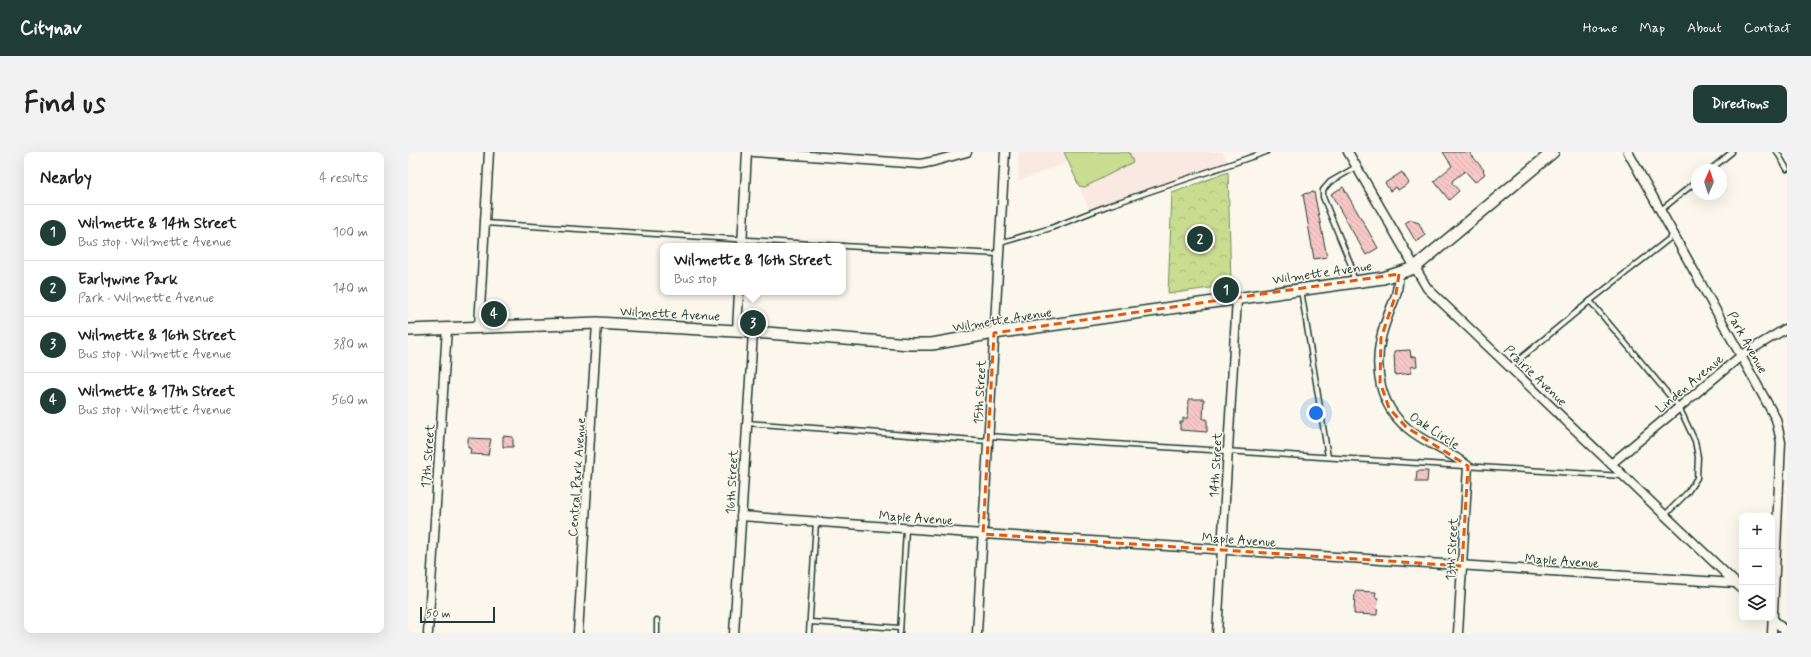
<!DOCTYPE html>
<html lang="en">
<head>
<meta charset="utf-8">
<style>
  :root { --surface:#fff; --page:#f2f2f2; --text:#222; --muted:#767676; --line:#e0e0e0; --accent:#1f3d34 }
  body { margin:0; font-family:Mynerve,sans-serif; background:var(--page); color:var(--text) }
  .controls { position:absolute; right:12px; bottom:12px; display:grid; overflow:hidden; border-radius:8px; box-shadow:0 4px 16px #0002 }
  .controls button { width:36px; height:36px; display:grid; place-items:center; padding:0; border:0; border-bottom:1px solid var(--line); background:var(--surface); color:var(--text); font:20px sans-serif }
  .compass { position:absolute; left:1283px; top:12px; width:36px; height:36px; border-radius:50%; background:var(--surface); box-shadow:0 4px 16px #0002; rotate:3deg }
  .scale { position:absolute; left:12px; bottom:10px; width:75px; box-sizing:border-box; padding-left:4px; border:2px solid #1f3d34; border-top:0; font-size:11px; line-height:14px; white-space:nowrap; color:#1f3d34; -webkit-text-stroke:3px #fbf7ec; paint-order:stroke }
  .you { position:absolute; left:908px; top:261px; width:14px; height:14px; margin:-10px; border:3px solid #fff; border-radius:50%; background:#1a73e8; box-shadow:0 0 0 6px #1a73e833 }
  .badge { display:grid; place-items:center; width:26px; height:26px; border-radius:50%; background:var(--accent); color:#fff; font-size:13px; font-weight:700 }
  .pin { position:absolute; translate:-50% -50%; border:2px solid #fff; box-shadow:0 1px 4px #0006 }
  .popup { position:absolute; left:252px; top:91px; width:186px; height:52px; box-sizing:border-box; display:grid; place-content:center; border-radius:8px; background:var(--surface); filter:drop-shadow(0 1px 3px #0005); font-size:13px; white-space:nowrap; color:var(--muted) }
  .popup b { font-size:15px; color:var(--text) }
  .popup::after { content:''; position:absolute; left:50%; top:100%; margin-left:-8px; border:8px solid transparent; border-top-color:var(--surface) }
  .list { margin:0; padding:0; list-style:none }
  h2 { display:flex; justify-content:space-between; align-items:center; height:52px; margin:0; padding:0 16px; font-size:17px }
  h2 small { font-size:13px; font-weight:400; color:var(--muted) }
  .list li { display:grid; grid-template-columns:26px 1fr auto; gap:12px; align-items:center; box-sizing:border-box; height:56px; padding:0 16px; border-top:1px solid var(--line) }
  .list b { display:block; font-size:15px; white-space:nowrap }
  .list p { margin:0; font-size:13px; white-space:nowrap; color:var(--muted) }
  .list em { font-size:13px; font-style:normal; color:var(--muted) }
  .icon { flex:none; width:22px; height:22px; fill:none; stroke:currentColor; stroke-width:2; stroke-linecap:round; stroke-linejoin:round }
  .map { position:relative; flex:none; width:1379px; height:481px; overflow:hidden; border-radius:8px }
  header { display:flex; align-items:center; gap:24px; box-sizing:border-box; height:56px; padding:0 20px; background:var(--accent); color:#fff }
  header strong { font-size:19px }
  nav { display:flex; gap:22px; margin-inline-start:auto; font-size:14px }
  .intro { display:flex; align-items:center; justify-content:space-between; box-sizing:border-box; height:96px; padding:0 24px }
  h1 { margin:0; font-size:28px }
  .button { padding:10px 18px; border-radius:8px; background:var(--accent); color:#fff; font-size:14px; font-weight:700 }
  main { display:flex; gap:24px; padding:0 24px }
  aside { flex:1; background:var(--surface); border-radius:8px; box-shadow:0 4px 16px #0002 }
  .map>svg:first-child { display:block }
</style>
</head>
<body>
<header>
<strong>Citynav</strong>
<nav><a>Home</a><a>Map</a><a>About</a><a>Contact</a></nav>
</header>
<div class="intro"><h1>Find us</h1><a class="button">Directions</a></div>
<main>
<aside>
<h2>Nearby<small>4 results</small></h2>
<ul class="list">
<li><span class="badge">1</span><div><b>Wilmette &amp; 14th Street</b><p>Bus stop · Wilmette Avenue</p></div><em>100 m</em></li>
<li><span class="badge">2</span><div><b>Earlywine Park</b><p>Park · Wilmette Avenue</p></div><em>140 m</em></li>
<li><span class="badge">3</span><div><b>Wilmette &amp; 16th Street</b><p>Bus stop · Wilmette Avenue</p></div><em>380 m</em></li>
<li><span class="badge">4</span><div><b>Wilmette &amp; 17th Street</b><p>Bus stop · Wilmette Avenue</p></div><em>560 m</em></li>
</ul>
</aside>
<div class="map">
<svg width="1379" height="481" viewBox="0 0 1379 481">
  <defs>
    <pattern id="forest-crowns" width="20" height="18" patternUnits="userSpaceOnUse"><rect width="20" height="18" fill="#c9dc90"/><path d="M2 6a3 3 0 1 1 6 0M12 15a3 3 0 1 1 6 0" fill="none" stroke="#acbe7d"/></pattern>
    <pattern id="building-back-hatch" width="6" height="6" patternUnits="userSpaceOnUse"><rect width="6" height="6" fill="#f8c7c6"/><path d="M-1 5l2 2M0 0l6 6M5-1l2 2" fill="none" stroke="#d4acab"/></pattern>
  </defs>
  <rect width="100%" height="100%" fill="#fbf7ec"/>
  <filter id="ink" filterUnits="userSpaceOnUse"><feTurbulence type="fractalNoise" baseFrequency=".025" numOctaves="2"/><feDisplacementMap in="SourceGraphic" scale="8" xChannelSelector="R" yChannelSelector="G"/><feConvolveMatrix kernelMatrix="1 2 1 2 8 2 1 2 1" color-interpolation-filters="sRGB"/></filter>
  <g filter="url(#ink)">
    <path fill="#fae9e1" d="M611,0H814L819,9L681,57L660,10L610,29Z"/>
    <path fill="url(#forest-crowns)" stroke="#748c62" d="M820,20L823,133L760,142L764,41Z"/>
    <path fill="#c9dc90" stroke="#748c62" d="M656,0H721L725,10L677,35L671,34Z"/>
    <g fill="url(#building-back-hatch)" stroke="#1f3d34">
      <path d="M1035,0H1061L1076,18L1075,19L1077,22L1067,30L1057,19L1045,28L1044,31L1051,39L1041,48L1026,29L1044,14Z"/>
      <path d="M994,20L1001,31L990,38L988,35L982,39L977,31Z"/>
      <path d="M935,35L970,96L958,103L923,42Z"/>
      <path d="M906,40L919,105L906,107L895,42Z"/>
      <path d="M1004,67L1005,69L1011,71L1017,84L1008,90L997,71Z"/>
      <path d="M1002,198L1003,205L1008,204L1009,214L1003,215V221L987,223L986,199Z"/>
      <path d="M781,247H796L795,267H799V280L772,278V270H775V266H780Z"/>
      <path d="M95,284L105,285V295H95Z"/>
      <path d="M60,286L83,287L80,303L62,302L63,296H60Z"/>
      <path d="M1009,319H1020L1019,330H1008Z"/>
      <path d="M947,439L968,440L967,445L970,446L969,463L946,462Z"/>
    </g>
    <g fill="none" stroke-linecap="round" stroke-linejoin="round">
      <g stroke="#1f3d34" stroke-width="7">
        <g id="lane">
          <path d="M1369,0L1379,17"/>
          <path d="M1302,18L1324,0"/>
          <path d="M1253,58L1289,29"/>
          <path d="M77,71L434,94"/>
          <path d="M592,91L643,76L699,54L858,0"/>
          <path d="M435,94L591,102"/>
          <path d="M946,129L943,113L915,45V38L922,30L948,15"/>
          <path d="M893,138L920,305"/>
          <path d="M1182,149L1271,255L1287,289L1290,305L1289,326L1279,341L1257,363"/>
          <path d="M1102,215L1182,149L1266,83"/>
          <path d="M339,271L580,289"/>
          <path d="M580,284L1214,324"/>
          <path d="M402,470L492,476"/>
          <path d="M249,481V468"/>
          <path d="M401,481L408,370"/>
          <path d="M492,481L498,377"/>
        </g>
      </g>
      <g stroke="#1f3d34" stroke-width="11">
        <g id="street">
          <path d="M346,0L513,12L527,9L559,0"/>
          <path d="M940,0L1019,136L1334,437"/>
          <path d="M1220,0L1368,267L1373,290L1364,481"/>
          <path d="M334,94L339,0"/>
          <path d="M991,122C990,129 990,136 988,143C983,157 976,171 973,186C966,218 972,253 998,275C1016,291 1041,299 1060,314L1050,481"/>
          <path d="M71,174L81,0"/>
          <path d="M329,179L331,140"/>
          <path d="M1203,312L1334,203L1379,176"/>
          <path d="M333,364L575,382L1327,431"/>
          <path d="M1364,466L1379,481"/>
          <path d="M20,481L39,176"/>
          <path d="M170,481L189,171"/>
          <path d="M326,481L345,180"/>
          <path d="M569,481L597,0"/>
          <path d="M809,481L829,147"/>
        </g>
      </g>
      <g stroke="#1f3d34" stroke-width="14">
        <path id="secondary" d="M0,178L189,171L345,180L502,192H524L586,181L975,126L1006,116L1145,0"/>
      </g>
      <use href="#lane" stroke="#fbf7ec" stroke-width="4"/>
      <use href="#street" stroke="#fbf7ec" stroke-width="8"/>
      <use href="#secondary" stroke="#fbf7ec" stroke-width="11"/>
    </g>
  </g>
  <path fill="none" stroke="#e8590c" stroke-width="3" stroke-dasharray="8 5" stroke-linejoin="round" d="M991,122L988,142L973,186L972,230L981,256L998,275L1060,314L1054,414L575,382L586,181Z"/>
  <g text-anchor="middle" stroke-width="3" stroke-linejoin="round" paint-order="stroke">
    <g font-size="13" fill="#1f3d34" stroke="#fbf7ec">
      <text transform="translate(914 120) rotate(-8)" y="5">Wilmette Avenue</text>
      <text transform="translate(262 161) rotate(3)" y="5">Wilmette Avenue</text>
      <text transform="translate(594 167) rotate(-9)" y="5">Wilmette Avenue</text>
      <text transform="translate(1340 190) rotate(61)" y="5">Park Avenue</text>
      <text transform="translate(1128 223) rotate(44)" y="5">Prairie Avenue</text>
      <text transform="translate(1281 231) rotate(-40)" y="5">Linden Avenue</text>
      <text transform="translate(571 240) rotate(-87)" y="5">15th Street</text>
      <text transform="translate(1027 278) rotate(33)" y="5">Oak Circle</text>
      <text transform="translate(19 304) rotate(-86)" y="5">17th Street</text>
      <text transform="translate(807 313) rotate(-87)" y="5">14th Street</text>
      <text transform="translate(168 325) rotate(-86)" y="5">Central Park Avenue</text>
      <text transform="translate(323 330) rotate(-87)" y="5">16th Street</text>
      <text transform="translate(508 365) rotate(4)" y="5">Maple Avenue</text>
      <text transform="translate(831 387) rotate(4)" y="5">Maple Avenue</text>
      <text transform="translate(1043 397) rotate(-87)" y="5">13th Street</text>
      <text transform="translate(1154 408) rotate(4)" y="5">Maple Avenue</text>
    </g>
  </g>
</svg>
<div class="controls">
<button>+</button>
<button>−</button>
<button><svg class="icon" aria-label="layers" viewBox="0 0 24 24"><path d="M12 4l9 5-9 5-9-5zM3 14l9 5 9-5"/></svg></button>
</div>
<svg class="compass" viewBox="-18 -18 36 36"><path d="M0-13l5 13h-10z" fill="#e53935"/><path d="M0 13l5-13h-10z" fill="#767676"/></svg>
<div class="scale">50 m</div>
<div class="you"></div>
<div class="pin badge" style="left:818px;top:138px">1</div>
<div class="pin badge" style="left:792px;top:87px">2</div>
<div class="pin badge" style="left:345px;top:171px">3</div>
<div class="popup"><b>Wilmette &amp; 16th Street</b>Bus stop</div>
<div class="pin badge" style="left:86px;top:162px">4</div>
</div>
</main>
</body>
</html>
